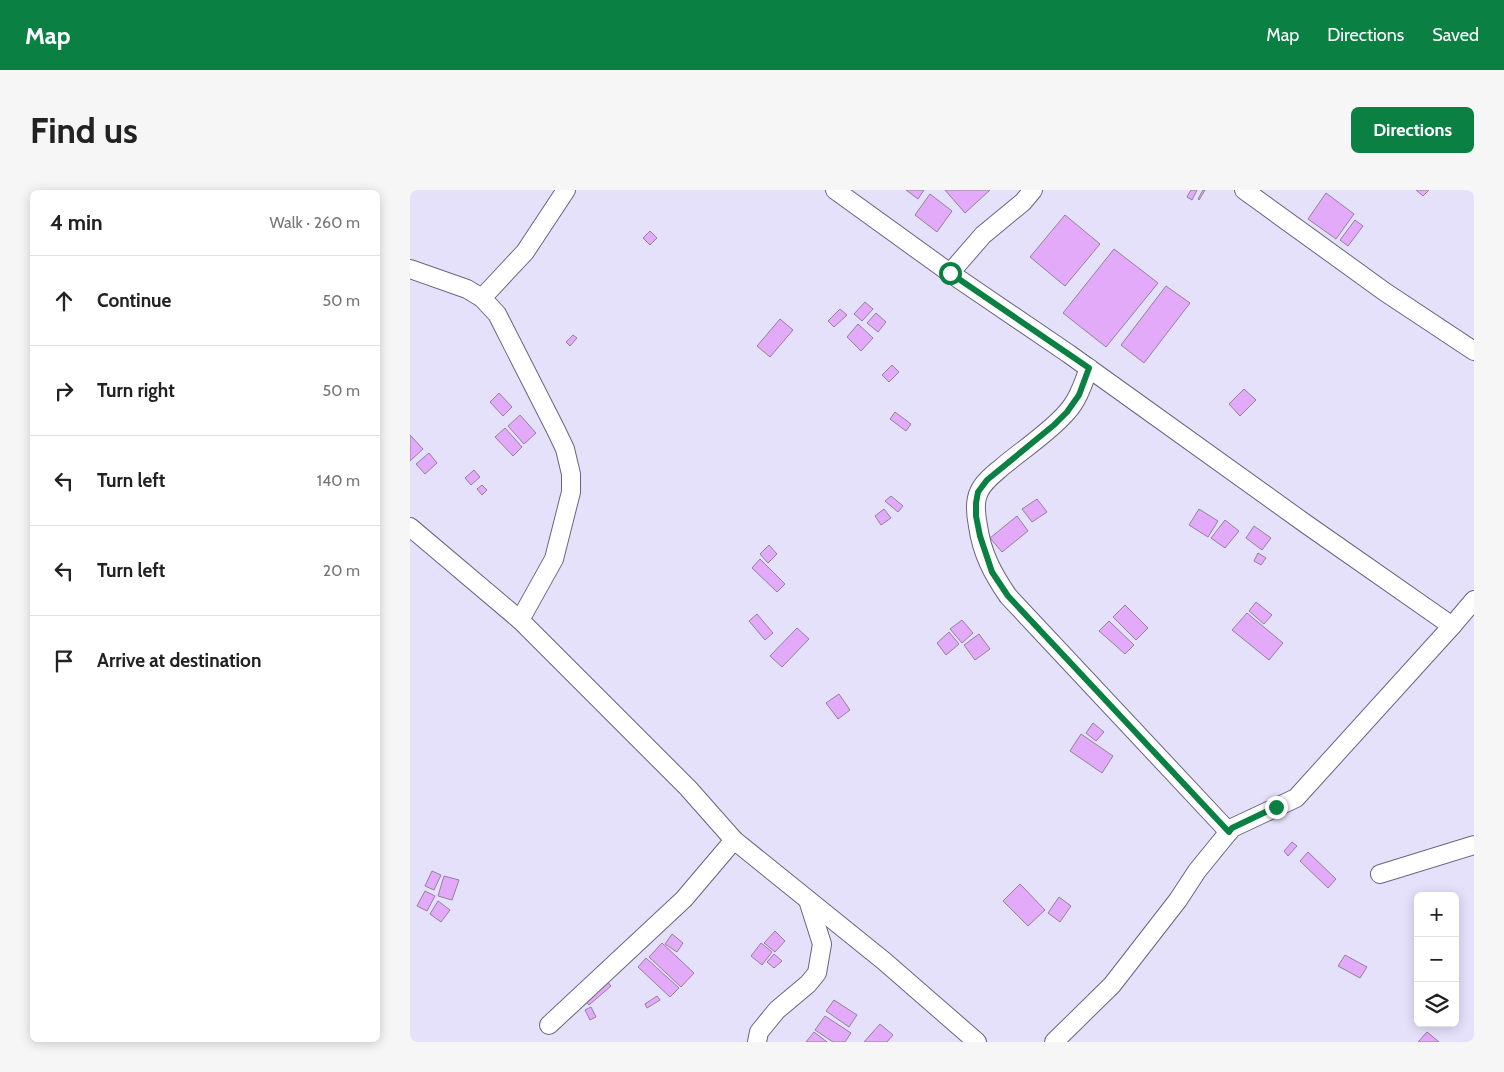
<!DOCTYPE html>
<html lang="en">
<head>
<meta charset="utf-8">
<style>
  :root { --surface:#fff; --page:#f6f6f6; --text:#222; --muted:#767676; --line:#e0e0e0; --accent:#0b8043 }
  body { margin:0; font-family:Cabin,sans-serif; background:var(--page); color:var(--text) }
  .controls { position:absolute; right:15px; bottom:15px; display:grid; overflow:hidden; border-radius:8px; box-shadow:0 2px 12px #0003 }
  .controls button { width:45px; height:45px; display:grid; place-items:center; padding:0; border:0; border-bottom:1px solid var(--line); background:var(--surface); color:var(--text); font:25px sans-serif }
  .stop { position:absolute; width:15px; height:15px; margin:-11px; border:4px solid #0b8043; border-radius:50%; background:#fff }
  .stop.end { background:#0b8043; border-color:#fff; box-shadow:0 1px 5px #0008 }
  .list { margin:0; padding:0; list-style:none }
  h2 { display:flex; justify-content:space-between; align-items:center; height:65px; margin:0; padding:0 20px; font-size:21px }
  h2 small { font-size:16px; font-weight:400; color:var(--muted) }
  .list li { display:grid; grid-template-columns:32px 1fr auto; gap:15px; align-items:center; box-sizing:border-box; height:90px; padding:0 20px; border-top:1px solid var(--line) }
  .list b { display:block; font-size:19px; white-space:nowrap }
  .list em { font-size:16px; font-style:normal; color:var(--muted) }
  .icon { flex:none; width:28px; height:28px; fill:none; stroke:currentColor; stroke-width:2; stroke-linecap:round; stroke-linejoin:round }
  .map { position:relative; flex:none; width:1064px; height:852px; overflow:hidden; border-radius:8px }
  header { display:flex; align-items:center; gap:30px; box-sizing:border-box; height:70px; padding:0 25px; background:var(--accent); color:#fff }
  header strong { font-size:24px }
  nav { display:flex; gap:28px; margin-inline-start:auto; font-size:18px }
  .intro { display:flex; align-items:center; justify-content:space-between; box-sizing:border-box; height:120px; padding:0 30px }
  h1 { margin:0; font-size:35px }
  .button { padding:12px 22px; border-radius:8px; background:var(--accent); color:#fff; font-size:18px; font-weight:700 }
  main { display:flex; gap:30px; padding:0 30px }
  aside { flex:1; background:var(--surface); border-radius:8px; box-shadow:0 2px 12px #0003 }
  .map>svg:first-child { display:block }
</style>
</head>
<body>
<header>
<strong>Map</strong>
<nav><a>Map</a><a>Directions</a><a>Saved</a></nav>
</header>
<div class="intro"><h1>Find us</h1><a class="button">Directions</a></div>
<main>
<aside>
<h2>4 min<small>Walk · 260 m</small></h2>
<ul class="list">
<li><svg class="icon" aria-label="ahead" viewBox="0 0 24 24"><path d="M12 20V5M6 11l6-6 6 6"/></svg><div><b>Continue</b></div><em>50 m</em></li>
<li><svg class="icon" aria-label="right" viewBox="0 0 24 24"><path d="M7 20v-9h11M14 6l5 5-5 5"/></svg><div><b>Turn right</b></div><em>50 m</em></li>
<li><svg class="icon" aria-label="left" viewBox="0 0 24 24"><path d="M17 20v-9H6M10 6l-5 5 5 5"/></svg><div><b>Turn left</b></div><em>140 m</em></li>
<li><svg class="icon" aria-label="left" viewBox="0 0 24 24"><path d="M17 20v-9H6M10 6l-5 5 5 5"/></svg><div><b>Turn left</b></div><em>20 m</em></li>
<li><svg class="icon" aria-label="arrive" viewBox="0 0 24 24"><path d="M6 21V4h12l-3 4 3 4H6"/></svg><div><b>Arrive at destination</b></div></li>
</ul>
</aside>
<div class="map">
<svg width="1064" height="852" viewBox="0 0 1064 852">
  <rect width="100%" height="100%" fill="#e6e1fb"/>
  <g fill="#e3aafa" stroke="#93809b">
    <path d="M496,0H514L508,9Z"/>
    <path d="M535,0H580L555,23Z"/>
    <path d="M781,0H787L782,10L777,7Z"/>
    <path d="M793,0H795L789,10L788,9Z"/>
    <path d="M1006,0H1019L1013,6Z"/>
    <path d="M916,3L944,24L926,49L898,29Z"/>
    <path d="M520,4L542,21L527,42L505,25Z"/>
    <path d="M655,25L690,54L655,96L620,67Z"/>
    <path d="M945,30L953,36L938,56L930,50Z"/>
    <path d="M240,41L247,48L240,55L233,48Z"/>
    <path d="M704,59L748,93L696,157L653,123Z"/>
    <path d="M756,96L780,113L734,173L711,155Z"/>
    <path d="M455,112L463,119L452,131L444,124Z"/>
    <path d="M430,119L437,125L424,137L418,131Z"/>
    <path d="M466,123L476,132L468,142L457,133Z"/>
    <path d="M370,129L383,140L360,167L347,156Z"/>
    <path d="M448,134L463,148L451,161L437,147Z"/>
    <path d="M163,145L167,148L160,156L156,152Z"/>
    <path d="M482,175L489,182L479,192L472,185Z"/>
    <path d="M834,199L846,210L830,226L819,214Z"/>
    <path d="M89,203L102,217L93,226L80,212Z"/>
    <path d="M485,222L501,234L496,241L480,229Z"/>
    <path d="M110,225L126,243L114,254L98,236Z"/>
    <path d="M95,238L112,257L103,266L85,247Z"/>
    <path d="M0,245L13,259L0,271Z"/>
    <path d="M19,263L27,273L15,284L6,274Z"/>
    <path d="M64,280L70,287L61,295L55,288Z"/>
    <path d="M72,295L77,300L72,305L67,299Z"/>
    <path d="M481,306L493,316L488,322L475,311Z"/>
    <path d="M627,309L637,322L622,332L612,319Z"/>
    <path d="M474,319L481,328L471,335L465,326Z"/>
    <path d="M789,319L808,331L798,347L779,335Z"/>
    <path d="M607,326L618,341L592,362L580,348Z"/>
    <path d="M815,330L829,341L815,358L801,348Z"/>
    <path d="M844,336L861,348L852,360L836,348Z"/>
    <path d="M359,355L367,364L358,373L350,364Z"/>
    <path d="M848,363L856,368L851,375L844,371Z"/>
    <path d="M350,369L375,394L367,402L342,378Z"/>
    <path d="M846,412L862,425L854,434L839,421Z"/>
    <path d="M715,415L738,438L726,450L703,427Z"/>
    <path d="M837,423L873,453L859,470L822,440Z"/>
    <path d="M347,424L363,443L355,450L339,431Z"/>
    <path d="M552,430L563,443L552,453L540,439Z"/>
    <path d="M699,431L724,455L715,464L689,441Z"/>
    <path d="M387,438L399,449L372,477L360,466Z"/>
    <path d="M539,442L549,454L536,465L527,453Z"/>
    <path d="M569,444L580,459L565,470L554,455Z"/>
    <path d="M429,504L440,520L428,529L416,513Z"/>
    <path d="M683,533L694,542L686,551L676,543Z"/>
    <path d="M671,544L703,566L692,583L660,561Z"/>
    <path d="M882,652L887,656L878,666L874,661Z"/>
    <path d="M898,662L926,689L918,698L890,671Z"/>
    <path d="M22,681L31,685L24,700L15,696Z"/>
    <path d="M34,686L49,690L42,710L28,706Z"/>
    <path d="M610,694L635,720L618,736L593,711Z"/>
    <path d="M15,701L25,706L17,721L7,716Z"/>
    <path d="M649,707L661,716L650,732L638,723Z"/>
    <path d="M28,711L40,720L31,732L20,724Z"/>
    <path d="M365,741L375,751L365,762L354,753Z"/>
    <path d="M262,744L273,753L267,762L255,754Z"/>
    <path d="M252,753L284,783L271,797L239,767Z"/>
    <path d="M351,753L362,762L352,775L341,766Z"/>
    <path d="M364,764L372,771L364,778L357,772Z"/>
    <path d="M935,765L957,777L950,788L928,776Z"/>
    <path d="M236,768L269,798L260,807L228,777Z"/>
    <path d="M196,790L201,796L179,815L173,809Z"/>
    <path d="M247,806L250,810L237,818L235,814Z"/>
    <path d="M424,810L447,825L439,837L416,821Z"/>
    <path d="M181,817L186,827L180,830L175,820Z"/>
    <path d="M415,826L441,843L435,852H423L405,840Z"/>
    <path d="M470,834L483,845L477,852H454Z"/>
    <path d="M404,842L417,852H396Z"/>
    <path d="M1017,842L1029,852H1008Z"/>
  </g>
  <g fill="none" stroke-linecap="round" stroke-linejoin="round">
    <g stroke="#6a6480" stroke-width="20">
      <g id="street">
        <path d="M425,0L540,83L659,164L896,334L1042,436"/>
        <path d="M834,0L975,102L1064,161"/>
        <path d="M0,79L57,99L72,108L87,124L146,240L155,259L161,284V302L144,369L110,430"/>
        <path d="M540,83L573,45L613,12L623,0"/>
        <path d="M72,108L115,62L156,0"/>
        <path d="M679,178C673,194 668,210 657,222C640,242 612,260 592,277C584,284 573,292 569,302C564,312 566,326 568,336C572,364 583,384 598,406L819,642"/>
        <path d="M0,337L110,430L278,598L324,650L474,771L567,852"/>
        <path d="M970,684L1064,655"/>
        <path d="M139,835L274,709L324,650"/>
        <path d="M347,852L349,842L367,820L398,794L407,783L412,754L398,710"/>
        <path d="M644,852L702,795L768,710L787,681L822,638L886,608L1042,436L1064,410"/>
      </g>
    </g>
    <use href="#street" stroke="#fff" stroke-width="18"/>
  </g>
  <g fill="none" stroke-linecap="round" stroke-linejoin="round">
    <path stroke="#0b8043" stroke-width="6" d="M540,83L679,178L669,205L657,222L644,235L577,290L568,302L566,313V326L570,346L582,382L598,406L819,642L822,638L866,617"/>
  </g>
</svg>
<div class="controls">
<button>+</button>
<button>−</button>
<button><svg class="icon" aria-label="layers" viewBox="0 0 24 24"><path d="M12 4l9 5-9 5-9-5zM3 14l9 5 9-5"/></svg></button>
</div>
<div class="stop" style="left:540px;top:83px"></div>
<div class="stop end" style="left:866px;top:617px"></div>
</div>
</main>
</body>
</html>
